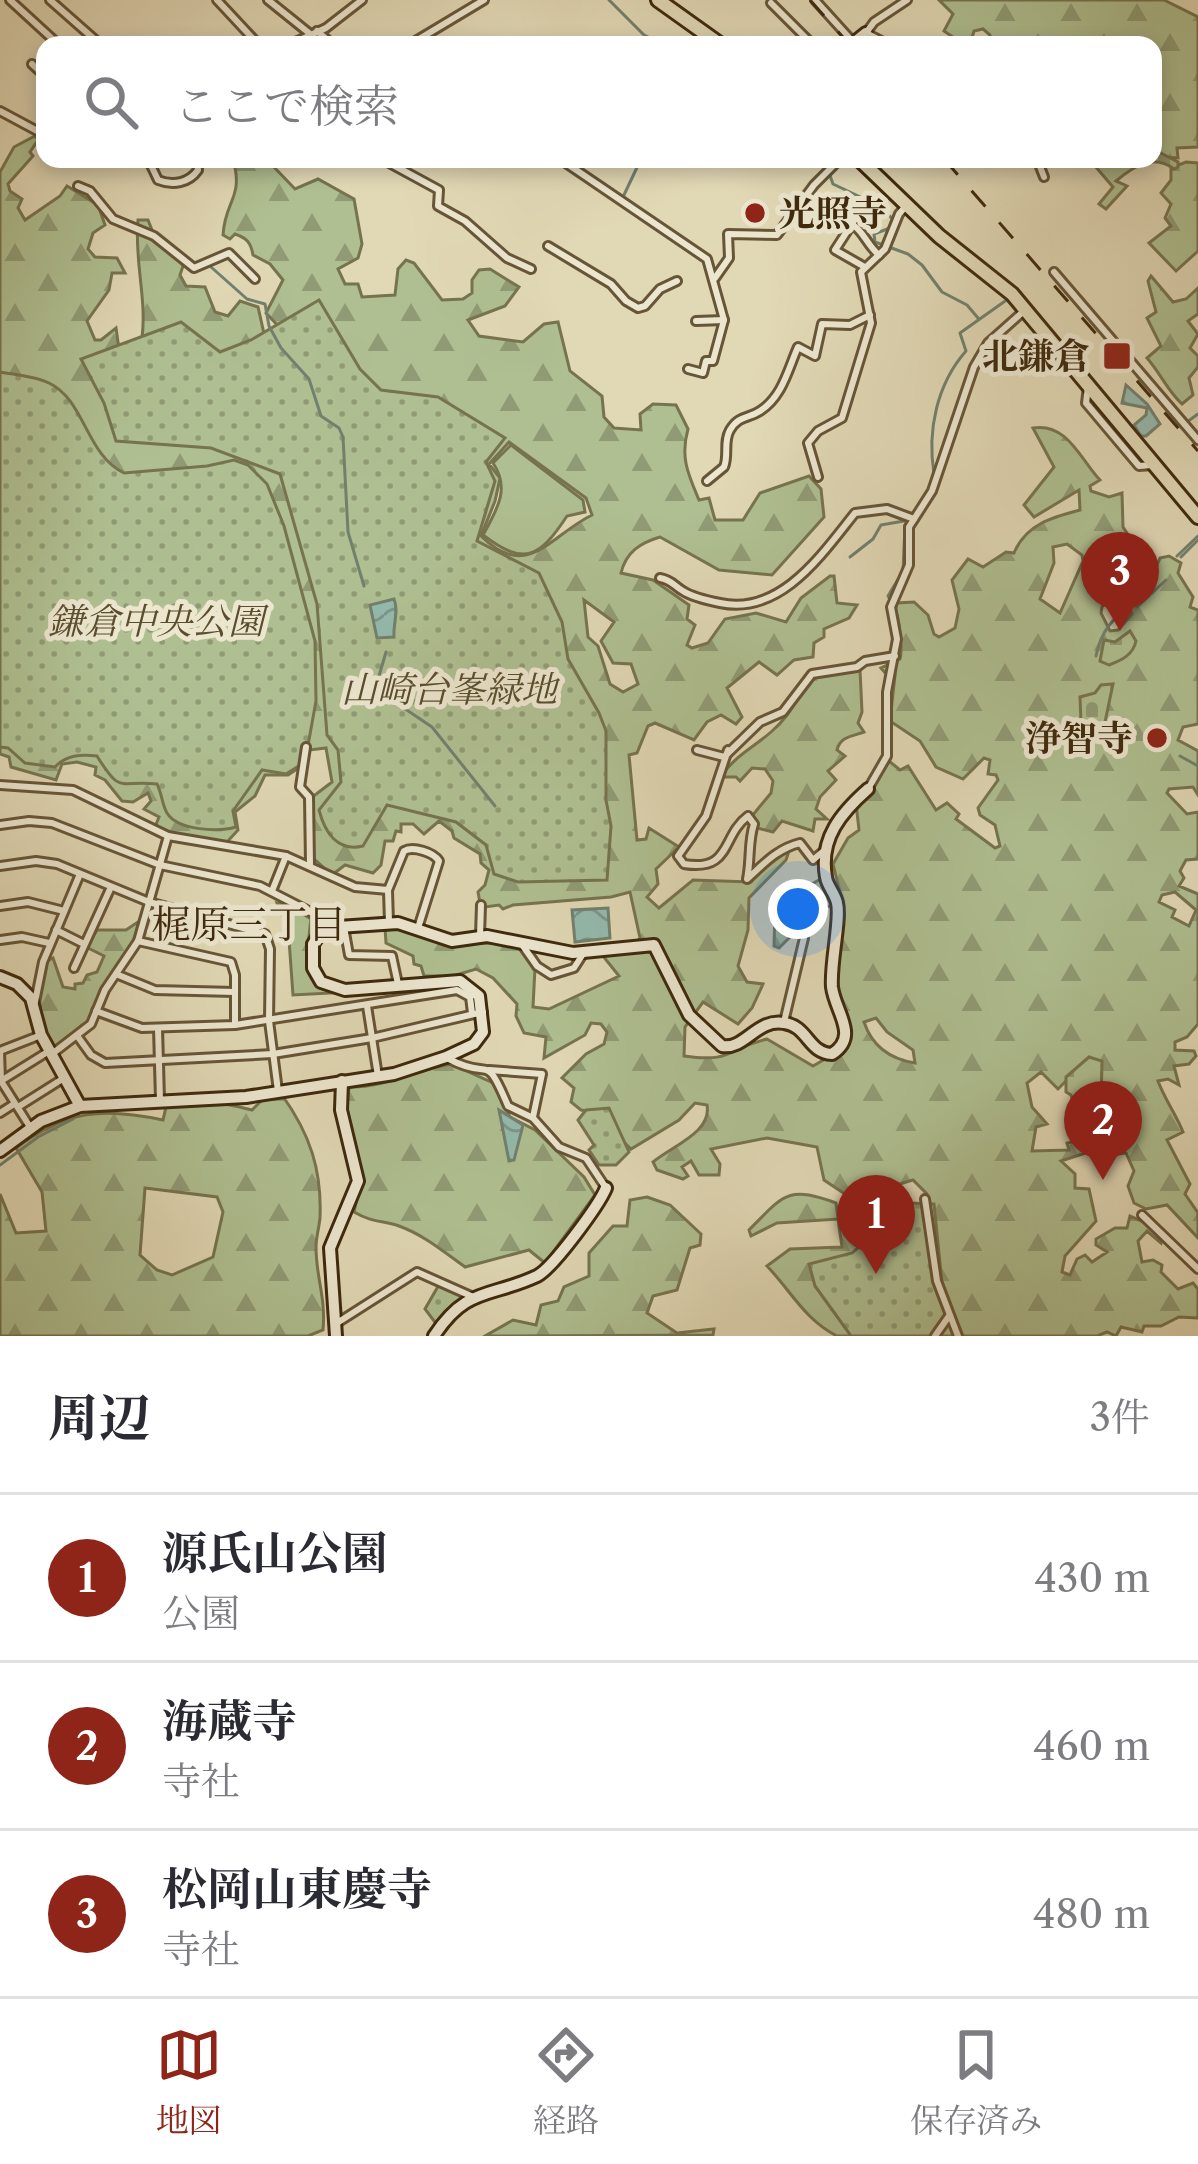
<!DOCTYPE html>
<html lang="ja">
<head>
<meta charset="utf-8">
<style>
  :root { --surface:#fff; --page:#f7f7f7; --text:#2b2b33; --muted:#7c7c81; --line:#e1e1e2; --accent:#8f2418 }
  body { margin:0; font-family:"Libre Caslon Text","Noto Serif JP",serif; background:var(--page); color:var(--text) }
  .you { position:absolute; left:798px; top:909px; width:42px; height:42px; margin:-30px; border:9px solid #fff; border-radius:50%; background:#1a73e8; box-shadow:0 0 0 18px #1a73e833 }
  .badge { display:grid; place-items:center; width:78px; height:78px; border-radius:50%; background:var(--accent); color:#fff; font-size:39px; font-weight:700 }
  .pin { position:absolute; translate:-50% -99px; filter:drop-shadow(0 3px 6px #0008) }
  .pin::after { content:''; position:absolute; top:63px; width:42px; height:36px; background:inherit; clip-path:polygon(0 0,100% 0,50% 100%) }
  .list { margin:0; padding:0; list-style:none }
  h2 { display:flex; justify-content:space-between; align-items:center; height:156px; margin:0; padding:0 48px; font-size:51px }
  h2 small { font-size:39px; font-weight:400; color:var(--muted) }
  .list li { display:grid; grid-template-columns:78px 1fr auto; gap:36px; align-items:center; box-sizing:border-box; height:168px; padding:0 48px; border-top:3px solid var(--line) }
  .list b { display:block; font-size:45px; white-space:nowrap }
  .list p { margin:0; font-size:39px; white-space:nowrap; color:var(--muted) }
  .list em { font-size:39px; font-style:normal; color:var(--muted) }
  .icon { flex:none; width:66px; height:66px; fill:none; stroke:currentColor; stroke-width:2; stroke-linecap:round; stroke-linejoin:round }
  .map { position:relative; flex:none; width:1198px; height:1336px; overflow:hidden }
  .search { position:absolute; background:var(--surface); box-shadow:0 6px 18px #0003; left:36px; right:36px; top:36px; height:132px; display:flex; align-items:center; gap:30px; box-sizing:border-box; padding:0 42px; border-radius:24px; color:var(--muted); font-size:45px }
  .sheet { height:660px; background:var(--surface) }
  nav { display:flex; justify-content:space-around; align-items:center; box-sizing:border-box; height:168px; border-top:3px solid var(--line); background:var(--surface); font-size:33px; color:var(--muted) }
  nav a { display:grid; justify-items:center; gap:6px }
  nav .on { color:var(--accent) }
  .map>svg:first-child { display:block }
</style>
</head>
<body>
<div class="map">
<svg width="1198" height="1336" viewBox="0 0 1198 1336">
  <defs>
    <pattern id="forest-firs" width="22" height="20" patternUnits="userSpaceOnUse" patternTransform="scale(3)"><rect width="22" height="20" fill="#afbf91"/><path d="M5 1l3.5 6h-7zM16 11l3.5 6h-7z" fill="#909b75"/></pattern>
    <pattern id="cemetery-stones" width="16" height="16" patternUnits="userSpaceOnUse" patternTransform="scale(3)"><rect width="16" height="16" fill="#afbf91"/><path d="M2 7V4a2 2 0 0 1 4 0v3zM10 15v-3a2 2 0 0 1 4 0v3z" fill="#909b75"/></pattern>
    <pattern id="park-dots" width="8" height="8" patternUnits="userSpaceOnUse" patternTransform="scale(3)"><rect width="8" height="8" fill="#afbf91"/><path d="M2 2h.1M6 6h.1" fill="none" stroke="#909b75" stroke-width="1.8" stroke-linecap="round"/></pattern>
    <pattern id="water-waves" width="16" height="10" patternUnits="userSpaceOnUse" patternTransform="scale(3)"><rect width="16" height="10" fill="#94baae"/><path d="M0 5q4-4 8 0t8 0" fill="none" stroke="#7a978c"/></pattern>
  </defs>
  <rect width="100%" height="100%" fill="#e1d8b5"/>
  <filter id="stains"><feTurbulence type="fractalNoise" baseFrequency=".00167" numOctaves="4"/><feColorMatrix values="0 0 0 0 .2 0 0 0 0 .09 0 0 0 0 .02 0 0 0 .5 -.17"/></filter>
  <radialGradient id="worn" r=".72"><stop offset=".6" stop-color="#630" stop-opacity="0"/><stop offset="1" stop-color="#630" stop-opacity=".3"/></radialGradient>
  <g fill="url(#forest-firs)" stroke="#76744f" stroke-width="3" fill-rule="evenodd">
    <path d="M939,0H1164L1198,17V147L1177,148L1178,158L1162,157L1153,146V45H987L990,35L983,29L974,31L970,45H950L953,37L944,31L953,14Z"/>
    <path d="M35,136L38,140L30,152L33,156L8,184L10,191L22,199L18,208L25,220L60,196L67,186L98,205L105,225L93,233L88,249L95,257L117,258L125,273H112L109,290L87,321L95,340H101L116,328L119,349L142,338C147,298 134,260 138,220H148L156,240L184,263L180,275L186,286L205,287L215,312L228,316L240,301L258,307L265,338L298,347L266,313L283,280L270,264L253,255C251,243 247,238 235,234L230,239L223,235C225,200 244,198 233,159H274L273,166L295,189L318,179L354,199L362,244L358,258L338,269L345,284H358L362,297L395,295L398,269L406,260L414,263L442,300L463,299L472,293V280L479,270L490,269L519,287L505,306L468,320L479,336L523,342L544,324L558,322L570,371L602,396L604,417L614,428L641,430L640,414L653,404L676,405L688,429C680,457 688,474 699,500L709,498L715,520H743L760,493L809,476L821,489L824,517L772,575L719,570L660,537C640,543 626,552 621,573L653,580L689,605L687,619L695,625L687,645L692,648L708,643L725,619L756,613L786,622L801,598L830,576H834L837,603L857,605L849,618L824,629V637L814,643L813,657L794,660L777,675L759,662L727,688L742,717L736,724L721,715L707,722L694,740L655,723L648,726L637,753L629,755L637,840L646,839L649,828L679,847L656,869L658,884L647,897L659,908L693,880L751,882C762,868 772,854 789,851L786,860L749,898L748,930L738,966L747,982L763,984L752,1008L738,1024L703,1002L685,1027L684,1056C734,1063 725,1049 767,1039L813,1066L844,1048L835,984L842,900L833,864L848,838L859,830L856,803L872,789L889,761L900,770L908,766L936,810L947,803L959,814L956,819L995,848L1000,846L995,825L980,815L978,808L998,780L996,775L988,774L990,760L984,758L963,779L936,767L920,741L890,721L895,675H887L881,668L900,659C905,638 891,622 897,603L914,602L928,615L934,634L939,637L955,628L959,609L952,580L968,559L983,567L1006,552L1014,553C1026,524 1053,517 1080,510L1079,490L1034,517L1024,505L1054,467L1033,428C1067,422 1081,460 1100,480L1090,486L1091,491L1109,497L1122,493L1123,527L1138,550L1102,607L1101,613L1110,631L1118,630L1132,614L1124,598L1153,575L1160,558L1169,556L1181,563L1178,573L1193,597L1190,607L1198,610V724L1183,727L1178,740L1198,751V795L1193,787L1169,789L1167,793L1187,814L1198,812V859L1186,860L1180,871L1184,878L1179,886L1198,894V1024L1187,1037L1175,1042V1050L1194,1051L1196,1056L1189,1064L1174,1066L1179,1085L1168,1079L1158,1081C1165,1100 1176,1114 1183,1132L1167,1140L1190,1184L1185,1194L1198,1213V1238L1167,1205L1146,1209L1134,1203L1128,1186L1134,1171L1126,1153L1108,1155L1101,1125L1109,1116L1101,1103L1104,1088L1089,1058L1058,1089L1041,1072L1027,1083L1032,1107L1047,1124L1036,1127L1032,1151L1069,1150L1067,1143L1094,1137L1095,1150L1061,1161L1075,1174V1188L1089,1189L1096,1221L1065,1256L1062,1272L1070,1275L1077,1259L1085,1255L1092,1262L1107,1252L1096,1245V1239L1115,1228H1127L1130,1216L1144,1222L1162,1239L1161,1243L1147,1231L1138,1241L1142,1262L1153,1260L1162,1265L1161,1272L1178,1289L1193,1283L1198,1289V1318L1179,1317L1161,1326H1144L1142,1332L1121,1327L1116,1336L1107,1332L1097,1336H837C805,1320 791,1291 767,1266L790,1249L842,1247L838,1219L777,1223L751,1236L749,1230C784,1195 787,1185 836,1203L838,1218L929,1226L927,1194L913,1180L893,1186L888,1211L866,1213L857,1202L824,1180L817,1147L767,1138L711,1149L720,1164L719,1175H699L691,1161L682,1167L688,1176L683,1179L657,1170L653,1162C674,1145 712,1132 707,1105L695,1103L679,1120L631,1149L593,1112L581,1110L571,1102L574,1088L562,1078L586,1054L604,1044L607,1032L601,1024L591,1023L585,1035L544,1058L546,1037L524,1033L516,1016L517,1004L493,978L476,969L453,976H424L421,966L414,964L413,956L386,943L385,928C407,927 422,940 442,942C470,945 492,940 521,947L535,968L533,1007L549,1009L619,976L603,956L629,951L640,938L630,892L611,897L513,905L503,909L499,905L485,907L480,903L478,892L485,885L489,870L481,863L480,854L454,838L452,831L439,821L424,834L413,824H401V832L396,831L393,841H385L381,865L373,873L345,865L332,875L312,857L311,798L332,782L326,748L309,750L306,763L288,775H265L255,796L235,812L238,830L227,842L169,834L155,827L159,817L144,809L151,801L148,793L133,802L122,801L105,780L95,775L96,767L77,762L62,764L56,780L11,767L9,757L0,754V172L14,147ZM509,442L586,498L592,515C549,536 528,582 481,536L495,501L500,478L489,464ZM1067,544L1082,555L1083,561L1060,613L1040,599L1054,563L1053,547ZM584,600L614,622L601,641L613,663L631,664L638,684L623,692L610,684L598,646L588,637ZM1175,892L1196,910L1189,926L1172,917L1175,910L1159,902L1162,895ZM876,1018L887,1032L913,1050L915,1063C890,1059 872,1046 864,1022Z"/>
    <path d="M1186,162L1198,163V251L1176,271L1149,243L1171,226L1165,218L1171,204L1161,193L1171,180V168Z"/>
    <path d="M1151,276L1173,302L1186,299L1198,288V314L1188,321L1198,334L1190,348L1198,356V367L1189,378L1193,395L1182,404C1167,390 1161,374 1147,358L1161,346L1147,318L1156,312L1148,281Z"/>
    <path d="M860,670L862,712L858,723L864,732C854,736 840,736 837,750L845,756L828,771L836,780L820,797L816,809L827,819H815L813,831L782,821L773,832L757,828L752,816L771,793L773,781L765,769L752,768L740,781L736,777H721C733,757 754,747 771,732C810,699 792,668 860,670Z"/>
    <path d="M819,880L824,883L833,907L805,903L793,934L779,948L774,946L775,910L784,900Z"/>
    <path d="M277,903L289,905L311,919C307,950 304,972 331,993L293,995L288,926Z"/>
    <path d="M138,922L136,938L104,985L89,1024L54,1049C38,1021 35,990 48,960L53,958L63,987L75,989V984L83,983L87,975L97,972L104,956L86,947L97,930H126Z"/>
    <path d="M451,1064L493,1083L510,1117L535,1130L584,1177L595,1195L545,1263L529,1250L465,1267C444,1252 424,1235 399,1226C381,1220 373,1223 354,1212L362,1177L347,1110L349,1087C384,1088 416,1070 451,1064Z"/>
    <path d="M282,1095C310,1134 322,1170 320,1218C319,1228 316,1237 316,1247C316,1278 326,1297 323,1330L308,1336H0V1194L16,1233L46,1231L42,1192L16,1148C67,1110 103,1107 163,1120L166,1107C195,1099 223,1102 252,1110L263,1099ZM145,1188L217,1197L223,1212L213,1257L172,1275L157,1270L140,1255Z"/>
    <path d="M647,1197L670,1205L701,1234L700,1245L690,1248L677,1290L653,1296L647,1313L677,1333L714,1329L713,1335L485,1336L513,1320L536,1325L541,1305L558,1301L564,1287L589,1276V1253L613,1226H627L630,1200Z"/>
  </g>
  <g fill="url(#cemetery-stones)" stroke="#76744f" stroke-width="3">
    <path d="M1153,149L1178,162V167L1174,169C1153,153 1134,166 1116,181L1127,186L1106,209L1099,204L1113,187L1095,166L1098,159H1153Z"/>
    <path d="M1130,631L1136,641C1133,655 1122,660 1109,665L1100,661L1104,640L1115,642Z"/>
    <path d="M1113,684L1105,722L1089,730L1081,722L1080,697L1095,693L1101,685Z"/>
    <path d="M1089,1057L1102,1061L1101,1103L1089,1110H1076L1071,1095L1066,1092V1077Z"/>
  </g>
  <g fill="url(#park-dots)" stroke="#76744f" stroke-width="3">
    <path d="M319,300L360,369L381,390L438,397L505,438L486,462L495,481L477,541L539,573L562,622L568,659L599,713L606,731V800L611,826L607,880L518,882L494,874L486,845L456,822L387,805L363,846C338,852 325,833 319,810L341,782L338,750L327,735L317,604L280,474L211,448L116,441L104,403L81,359L181,322L220,352L251,340Z"/>
    <path d="M0,372C16,375 34,376 49,383C85,400 86,455 124,473L207,466L234,460L248,465L267,484L284,526L315,641L316,701L305,762L286,774L262,770L233,811L236,827C219,832 178,831 167,813C162,804 162,794 157,784C118,780 121,795 97,756C81,754 66,755 55,767L25,763L8,748L0,747Z"/>
    <path d="M609,1108L629,1152L616,1165H599L589,1150L594,1145L578,1120L586,1110Z"/>
    <path d="M882,1202L934,1204L942,1283L957,1336H851L815,1286L809,1264L852,1253L861,1245L856,1214L860,1207Z"/>
    <path d="M440,1283L466,1296L437,1325L425,1309Z"/>
  </g>
  <path fill="#afbf91" stroke="#76744f" stroke-width="3" d="M511,445L583,500L585,512L567,516C540,557 525,567 483,535C496,511 511,489 493,463Z"/>
  <g fill="url(#water-waves)" stroke="#72806e" stroke-width="3">
    <path d="M1126,385L1147,404L1160,424L1146,436H1141L1134,425L1146,415L1147,408L1122,403Z"/>
    <path d="M394,599C399,611 393,624 394,637L377,638L370,605Z"/>
    <path d="M608,908L610,938L575,942L572,910Z"/>
    <path d="M499,1110L523,1125L514,1160L509,1161Z"/>
  </g>
  <g fill="none" stroke-linecap="round" stroke-linejoin="round">
    <g stroke="#72806e" stroke-width="3">
      <path d="M609,0L644,35L664,45"/>
      <path d="M824,159L833,184L873,203L892,218L890,228L874,234L875,242L908,254L922,265L942,292L967,305L978,318"/>
      <path d="M623,197L641,159"/>
      <path d="M211,267L247,299L265,304L269,326L281,348L309,379L321,416L339,428L343,437L348,532L364,586"/>
      <path d="M1187,422L1198,414"/>
      <path d="M934,474C927,430 937,384 966,351L960,333L1008,299"/>
      <path d="M1177,556L1198,536"/>
      <path d="M850,557L873,539L881,525L904,521"/>
      <path d="M1181,557L1198,540"/>
      <path d="M1141,588L1151,594L1166,580"/>
      <path d="M1137,607L1149,596"/>
      <path d="M386,652L379,676L386,696L432,727L495,806"/>
      <path d="M1096,656C1101,631 1113,617 1134,604"/>
      <path d="M896,662C901,640 902,614 888,596L903,571L905,525L910,518"/>
      <path d="M1180,756L1198,766"/>
      <path d="M0,1165L38,1137L73,1119"/>
    </g>
    <g stroke="#675537" stroke-width="12">
      <g id="street">
        <path d="M10,0L59,45"/>
        <path d="M50,0L101,45"/>
        <path d="M217,0L259,45"/>
        <path d="M268,0L309,33"/>
        <path d="M815,0L853,42"/>
        <path d="M771,3L813,45"/>
        <path d="M317,31L331,43"/>
        <path d="M289,45L326,28L362,0"/>
        <path d="M409,45L484,0"/>
        <path d="M889,45L866,33L874,22L907,0"/>
        <path d="M32,64L45,76"/>
        <path d="M0,111L41,133L45,131"/>
        <path d="M148,159L158,180C173,186 189,183 198,170L197,159"/>
        <path d="M382,159L439,190L438,206L465,221L507,258L531,269"/>
        <path d="M560,159L707,259L724,320L713,361H706L703,373L688,369"/>
        <path d="M1037,159L1044,177"/>
        <path d="M78,186L90,191L113,219L154,236L194,268L229,253L255,279"/>
        <path d="M857,216L835,250L863,266"/>
        <path d="M853,225C864,232 867,245 879,255"/>
        <path d="M548,246L611,284L626,301L638,308L645,306L660,289L677,281"/>
        <path d="M1054,272L1198,440"/>
        <path d="M715,278L729,258L728,234L777,235L814,185L840,159"/>
        <path d="M696,321L724,320"/>
        <path d="M1088,387L1086,403L1139,466L1152,465"/>
        <path d="M818,477L808,443L818,431L842,418L871,323L861,272L885,249L899,214L906,206"/>
        <path d="M707,481L724,467C729,455 723,442 730,430C739,415 748,419 760,411C783,396 788,369 798,347L815,356L822,324L850,325L870,315"/>
        <path d="M660,578C672,580 674,586 683,591C692,597 710,601 720,603C781,616 822,554 855,513L887,509L914,519"/>
        <path d="M306,747L300,787L309,797L310,864"/>
        <path d="M697,750L724,757L760,722L783,712L812,674L857,667L865,661L895,656"/>
        <path d="M728,750L706,816L678,856L684,864C732,872 721,836 748,816L754,824C748,842 751,860 747,879C763,865 776,849 800,843L813,860L826,849"/>
        <path d="M0,785L73,790L168,836L286,856L355,887L388,890"/>
        <path d="M868,789L887,756V692L897,639L891,607L909,565V527L932,491L974,367L988,343L1025,310"/>
        <path d="M0,825L29,821L52,823L160,865L260,886L336,925"/>
        <path d="M0,866L36,861L57,864L149,902L265,934L270,949L269,1021L278,1091"/>
        <path d="M272,891L286,856"/>
        <path d="M0,906L28,902L64,911"/>
        <path d="M389,923L388,890L404,851C413,846 433,852 439,861L418,928"/>
        <path d="M344,927L349,955L392,956L398,984"/>
        <path d="M56,930L84,944"/>
        <path d="M480,936L481,905"/>
        <path d="M0,940L22,937L49,943"/>
        <path d="M138,941L231,962L235,975V1024"/>
        <path d="M523,946L537,966L551,975L574,968L583,954"/>
        <path d="M74,968L111,887"/>
        <path d="M116,974L155,990L235,992"/>
        <path d="M35,1002L43,962L80,874"/>
        <path d="M367,1006L378,1076"/>
        <path d="M96,1011L142,1028L235,1025L457,990L470,997L472,1013"/>
        <path d="M784,1022L804,938"/>
        <path d="M158,1028L160,1100"/>
        <path d="M78,1037L91,1055L105,1063L273,1054L372,1038L483,1012"/>
        <path d="M52,1054L91,1024L105,990L138,941L168,836"/>
        <path d="M449,1059C492,1082 484,1049 508,1106L533,1118L559,1147L586,1158L606,1188"/>
        <path d="M489,1070L542,1074L533,1117"/>
        <path d="M1,1081L49,1051"/>
        <path d="M18,1107L64,1078"/>
        <path d="M0,1113L14,1104"/>
        <path d="M30,1127L1,1081L0,1051L41,1035"/>
        <path d="M925,1199L937,1281L958,1336"/>
        <path d="M1142,1215L1198,1269"/>
        <path d="M337,1323L417,1272L471,1296"/>
        <path d="M935,1336L949,1316"/>
      </g>
    </g>
    <g stroke="#3e290d" stroke-width="16">
      <g id="secondary">
        <path d="M851,45L866,33"/>
        <path d="M0,977L17,984L31,998L41,1035L80,1106"/>
        <path d="M0,1151L41,1121L80,1106L246,1097L394,1074L446,1057L474,1044L483,1032L479,996L460,981L345,990L321,982L313,968V944L321,932L338,927L398,923L452,941L487,936L573,953L654,945L689,1015L722,1046C745,1050 757,1018 784,1023C808,1026 808,1053 832,1054C860,1036 835,1012 832,987C830,964 841,920 837,903C835,893 827,886 826,877C819,838 842,812 868,789"/>
        <path d="M336,1336L330,1248L358,1181L341,1110L342,1081"/>
        <path d="M434,1336C467,1286 490,1298 537,1276C553,1268 599,1205 606,1188"/>
      </g>
    </g>
    <g stroke="#3e290d" stroke-width="18">
      <g id="primary">
        <path d="M658,0L721,45"/>
        <path d="M859,159L939,236L1012,294L1198,517"/>
      </g>
    </g>
    <use href="#street" stroke="#ece6cf" stroke-width="6"/>
    <use href="#secondary" stroke="#ece6cf" stroke-width="10"/>
    <use href="#primary" stroke="#e1d8b5" stroke-width="12"/>
    <g stroke="#3e290d" stroke-width="3" stroke-dasharray="21 21" stroke-linecap="butt">
      <path d="M810,0L850,45"/>
      <path d="M944,159L1198,451"/>
    </g>
  </g>
  <g fill="#8f2418" stroke="#ece6cf" stroke-width="4.5">
    <circle cx="755" cy="213" r="12"/>
    <rect x="1102" y="341" width="30" height="30" rx="6"/>
    <circle cx="1157" cy="738" r="12"/>
  </g>
  <g text-anchor="middle" stroke-width="10" stroke-linejoin="round" paint-order="stroke">
    <g font-size="36" font-weight="bold" fill="#3e290d" stroke="#ece6cf" text-anchor="end">
      <text x="779" y="226" text-anchor="start">光照寺</text>
      <text x="1090" y="369">北鎌倉</text>
      <text x="1133" y="751">浄智寺</text>
    </g>
    <g font-size="36" font-style="italic" fill="#5a4e2e" stroke="#ece6cf">
      <text x="156" y="634">鎌倉中央公園</text>
      <text x="449" y="702">山崎台峯緑地</text>
    </g>
    <g font-size="39" fill="#3e290d" stroke="#ece6cf">
      <text x="249" y="938">梶原三丁目</text>
    </g>
  </g>
  <rect width="100%" height="100%" filter="url(#stains)"/>
  <rect width="100%" height="100%" fill="url(#worn)"/>
</svg>
<div class="you"></div>
<div class="pin badge" style="left:876px;top:1274px">1</div>
<div class="pin badge" style="left:1103px;top:1180px">2</div>
<div class="pin badge" style="left:1120px;top:631px">3</div>
<div class="search"><svg class="icon" aria-label="search" viewBox="0 0 24 24"><circle cx="10" cy="10" r="6"/><path d="M15 15l6 6"/></svg>ここで検索</div>
</div>
<section class="sheet">
<h2>周辺<small>3件</small></h2>
<ul class="list">
<li><span class="badge">1</span><div><b>源氏山公園</b><p>公園</p></div><em>430 m</em></li>
<li><span class="badge">2</span><div><b>海蔵寺</b><p>寺社</p></div><em>460 m</em></li>
<li><span class="badge">3</span><div><b>松岡山東慶寺</b><p>寺社</p></div><em>480 m</em></li>
</ul>
</section>
<nav>
<a class="on"><svg class="icon" aria-label="map" viewBox="0 0 24 24"><path d="M3 6l6-2 6 2 6-2v14l-6 2-6-2-6 2zM9 4v14M15 6v14"/></svg>地図</a>
<a><svg class="icon" aria-label="directions" viewBox="0 0 24 24"><path d="M12 3l9 9-9 9-9-9zM9 14v-3h6M13 9l2 2-2 2"/></svg>経路</a>
<a><svg class="icon" aria-label="saved" viewBox="0 0 24 24"><path d="M7 4h10v16l-5-4-5 4z"/></svg>保存済み</a>
</nav>
</body>
</html>
